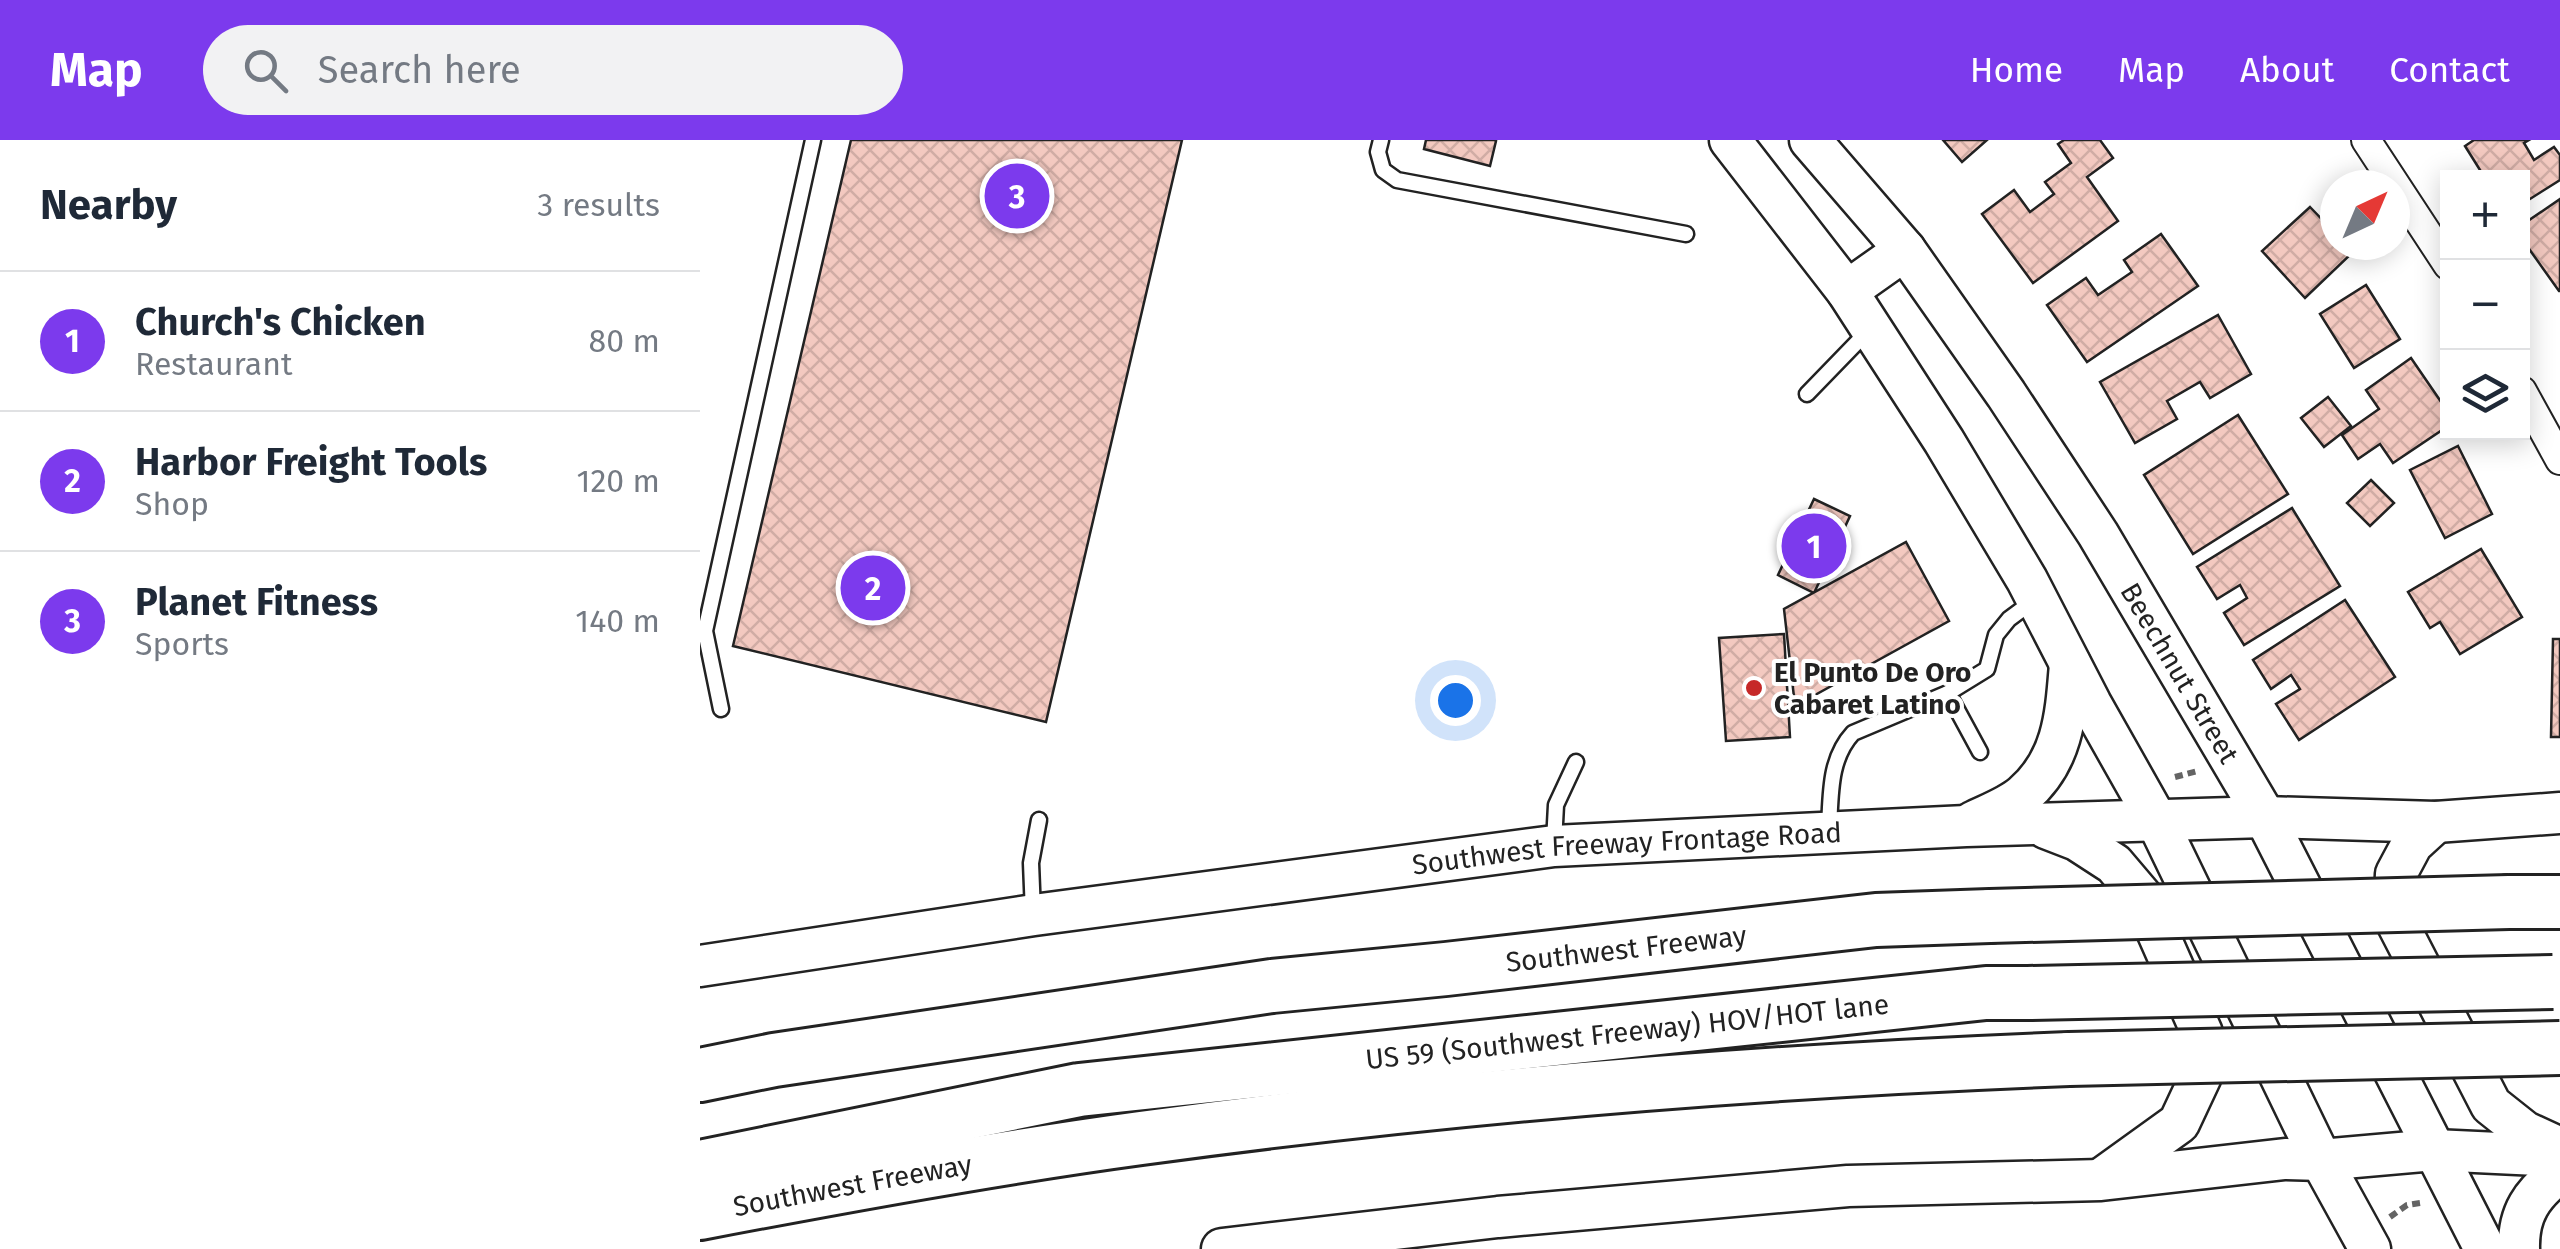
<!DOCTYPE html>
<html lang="en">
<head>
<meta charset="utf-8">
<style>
  :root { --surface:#fff; --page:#f2f2f3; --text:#1f2937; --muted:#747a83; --line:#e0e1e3; --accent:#7c3aed }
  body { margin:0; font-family:"Fira Sans",sans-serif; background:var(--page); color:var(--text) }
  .controls { position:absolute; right:30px; top:30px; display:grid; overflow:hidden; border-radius:0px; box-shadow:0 5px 25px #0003 }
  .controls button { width:90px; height:90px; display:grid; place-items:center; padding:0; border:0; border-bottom:2px solid var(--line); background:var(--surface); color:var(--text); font:50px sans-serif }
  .compass { position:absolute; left:1620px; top:30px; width:90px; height:90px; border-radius:50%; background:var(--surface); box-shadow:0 5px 25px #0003; rotate:44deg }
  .you { position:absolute; left:755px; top:560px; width:35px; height:35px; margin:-25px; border:8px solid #fff; border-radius:50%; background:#1a73e8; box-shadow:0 0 0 15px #1a73e833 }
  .badge { display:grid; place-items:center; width:65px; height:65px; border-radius:50%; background:var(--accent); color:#fff; font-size:32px; font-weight:700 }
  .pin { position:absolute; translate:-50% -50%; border:5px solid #fff; box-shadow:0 2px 10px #0006 }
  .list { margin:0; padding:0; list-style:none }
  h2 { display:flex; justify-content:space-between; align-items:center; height:130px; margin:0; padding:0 40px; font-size:42px }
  h2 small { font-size:32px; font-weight:400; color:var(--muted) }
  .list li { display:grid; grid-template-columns:65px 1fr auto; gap:30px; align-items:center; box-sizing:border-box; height:140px; padding:0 40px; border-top:2px solid var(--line) }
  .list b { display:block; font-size:38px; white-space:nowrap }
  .list p { margin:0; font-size:32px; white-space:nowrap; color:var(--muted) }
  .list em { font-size:32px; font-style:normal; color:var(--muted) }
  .icon { flex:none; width:55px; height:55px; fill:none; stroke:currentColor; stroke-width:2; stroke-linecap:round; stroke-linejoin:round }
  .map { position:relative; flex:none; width:1860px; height:1109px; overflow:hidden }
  header { display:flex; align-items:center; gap:60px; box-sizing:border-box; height:140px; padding:0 50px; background:var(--accent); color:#fff }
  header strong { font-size:48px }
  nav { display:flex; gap:55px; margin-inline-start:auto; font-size:35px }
  .search { width:700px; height:90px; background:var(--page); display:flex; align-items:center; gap:25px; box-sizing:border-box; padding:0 35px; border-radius:55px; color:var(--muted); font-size:38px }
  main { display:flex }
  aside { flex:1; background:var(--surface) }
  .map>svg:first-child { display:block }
</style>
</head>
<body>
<header>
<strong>Map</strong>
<div class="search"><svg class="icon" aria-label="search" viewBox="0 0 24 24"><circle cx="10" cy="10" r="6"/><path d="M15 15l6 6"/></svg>Search here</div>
<nav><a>Home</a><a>Map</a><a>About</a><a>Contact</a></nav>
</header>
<main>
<aside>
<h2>Nearby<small>3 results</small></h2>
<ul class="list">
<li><span class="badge">1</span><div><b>Church's Chicken</b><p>Restaurant</p></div><em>80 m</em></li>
<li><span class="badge">2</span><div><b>Harbor Freight Tools</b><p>Shop</p></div><em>120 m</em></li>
<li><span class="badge">3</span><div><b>Planet Fitness</b><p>Sports</p></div><em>140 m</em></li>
</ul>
</aside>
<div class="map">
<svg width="1860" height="1109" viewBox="0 0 1860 1109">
  <defs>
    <pattern id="building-cross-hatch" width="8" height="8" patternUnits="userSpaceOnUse" patternTransform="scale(2.5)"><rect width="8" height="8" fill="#f3c9c0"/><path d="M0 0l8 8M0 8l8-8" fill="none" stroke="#d0aca5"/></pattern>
  </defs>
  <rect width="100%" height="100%" fill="#fff"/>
  <g fill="url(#building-cross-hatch)" stroke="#222" stroke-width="2.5">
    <path d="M151,0H482L346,582L33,506Z"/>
    <path d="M726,0H794L796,1L790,26L724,9Z"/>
    <path d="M1243,0H1287L1262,22Z"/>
    <path d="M1364,0H1400L1413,18L1387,37L1418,81L1333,143L1282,74L1314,50L1330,72L1354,54L1345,42L1371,23L1358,4Z"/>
    <path d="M1774,0H1829L1824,3L1834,20L1854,7L1860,15V40L1822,64V38H1785L1765,6Z"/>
    <path d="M1860,59V151H1859L1822,99V85Z"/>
    <path d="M1610,67L1635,93V105H1646L1653,112L1605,158L1562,111Z"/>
    <path d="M1461,94L1498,146L1387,222L1347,165L1386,138L1398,155L1432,132L1424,120Z"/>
    <path d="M1666,145L1700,199L1654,228L1620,174Z"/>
    <path d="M1518,175L1551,234L1510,258L1500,242L1467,261L1477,279L1435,303L1400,242Z"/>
    <path d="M1711,218L1748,272V286L1693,323L1680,304L1658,319L1642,295L1679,269L1666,250Z"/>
    <path d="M1628,257L1651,286L1624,307L1601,278Z"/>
    <path d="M1538,275L1588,354L1493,414L1444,335Z"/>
    <path d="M1758,306L1792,374L1745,398L1710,330Z"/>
    <path d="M1671,340L1694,363L1670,386L1647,363Z"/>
    <path d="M1114,359L1150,376L1114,453L1078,435Z"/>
    <path d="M1592,368L1640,446L1544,505L1524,473L1547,458L1540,445L1517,459L1497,427Z"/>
    <path d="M1206,402L1249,481L1095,566L1084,469Z"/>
    <path d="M1781,409L1822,477L1760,514L1740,482L1730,488L1708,452Z"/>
    <path d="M1645,460L1695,537L1599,600L1576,564L1600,549L1591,535L1571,549L1553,520Z"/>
    <path d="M1084,494L1090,597L1026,601L1019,498Z"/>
    <path d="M1853,499H1860V597H1851Z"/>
  </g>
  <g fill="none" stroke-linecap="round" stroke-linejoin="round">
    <g stroke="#222" stroke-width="19">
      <g id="lane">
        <path d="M681,0L678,12L683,30L697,40L986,94"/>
        <path d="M1107,254L1169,190"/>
        <path d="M1248,553L1280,612"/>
        <path d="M21,569L5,491L113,0"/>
        <path d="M1129,688C1131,654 1129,619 1153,593L1248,553L1287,529L1296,495L1309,479L1332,462"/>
        <path d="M854,702L856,665L876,622"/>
        <path d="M333,773L331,723L339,680"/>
      </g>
    </g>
    <g stroke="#222" stroke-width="32">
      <g id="street">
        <path d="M1666,0L1748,125"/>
        <path d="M1822,251L1860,320"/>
      </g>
    </g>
    <g stroke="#222" stroke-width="45">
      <g id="secondary">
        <path d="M1030,0L1147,151L1244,301L1327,440L1391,564L1457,681L1621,1020L1670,1109"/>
        <path id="s1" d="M1110,0L1205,110L1306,254L1398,394L1565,677L1785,1109"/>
        <path d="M1147,151L1205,110"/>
        <path d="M1273,682C1289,674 1309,667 1323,655C1364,620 1366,573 1370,524"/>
        <path d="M1736,682L1712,704L1696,734L1694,777L1791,965L1825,992L1860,1008"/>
        <path d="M1346,688L1377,700L1414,724L1442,757L1502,893L1501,936L1479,983L1404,1037"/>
        <path id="s2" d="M0,826L334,775L854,706L1266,686L1565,677L1736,682L1860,673"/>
        <path d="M522,1109L798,1077L1148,1046L1401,1040L1585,1019L1621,1020L1734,1010L1860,1016"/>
        <path d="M1819,1109C1818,1073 1832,1054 1860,1032"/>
      </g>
    </g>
    <g stroke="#222" stroke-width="58">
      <g id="highway">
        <path d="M1809,762H1860"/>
        <path id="s3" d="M0,935L74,920L572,846L746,829L1176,780L1290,776"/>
        <path id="s4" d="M0,1027L379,950L1286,853H1328"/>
        <path id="s5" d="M0,1073C146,1045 293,1018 441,998C749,956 1058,931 1369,919"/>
      </g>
    </g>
    <g stroke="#646464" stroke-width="6" stroke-dasharray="8 5" stroke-linecap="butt">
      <path d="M1475,637L1498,631"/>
      <path d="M1690,1077L1707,1065L1720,1063"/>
    </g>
    <use href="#lane" stroke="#fff" stroke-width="14"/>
    <use href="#street" stroke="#fff" stroke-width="28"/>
    <use href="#secondary" stroke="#fff" stroke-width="40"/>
    <use href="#highway" stroke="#fff" stroke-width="52"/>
    <g stroke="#222" stroke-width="58" stroke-linecap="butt">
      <g id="highway-bridge">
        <path d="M1290,776L1809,762"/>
        <path d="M1328,853L1853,842"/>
        <path d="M1369,919L1860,908"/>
      </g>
    </g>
    <use href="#highway-bridge" stroke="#fff" stroke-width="52"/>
  </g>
  <circle fill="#c62828" stroke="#fff" stroke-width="4" cx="1054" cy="548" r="10"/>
  <g text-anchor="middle" stroke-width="8" stroke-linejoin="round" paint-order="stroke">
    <g font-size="28" font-weight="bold" fill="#222" stroke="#fff" text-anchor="start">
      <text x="1074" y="542">El Punto De Oro<tspan x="1074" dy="32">Cabaret Latino</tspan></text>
    </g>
    <g font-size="28" fill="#222" stroke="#fff">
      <text dy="10" stroke="none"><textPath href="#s1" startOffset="650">Beechnut Street</textPath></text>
      <text dy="10" stroke="none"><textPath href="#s2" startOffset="935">Southwest Freeway Frontage Road</textPath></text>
      <text dy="10" stroke="none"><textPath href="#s3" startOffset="935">Southwest Freeway</textPath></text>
      <text dy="10" stroke="none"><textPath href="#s4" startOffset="938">US 59 (Southwest Freeway) HOV/HOT lane</textPath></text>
      <text dy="10" stroke="none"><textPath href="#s5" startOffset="155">Southwest Freeway</textPath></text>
    </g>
  </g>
</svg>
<div class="controls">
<button>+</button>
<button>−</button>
<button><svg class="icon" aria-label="layers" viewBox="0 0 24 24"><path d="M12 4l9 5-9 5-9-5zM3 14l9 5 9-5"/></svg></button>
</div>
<svg class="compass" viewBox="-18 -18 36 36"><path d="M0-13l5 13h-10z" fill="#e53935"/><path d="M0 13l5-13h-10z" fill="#747a83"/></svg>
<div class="you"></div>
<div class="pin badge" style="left:1114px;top:406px">1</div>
<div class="pin badge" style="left:173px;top:448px">2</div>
<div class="pin badge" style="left:317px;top:56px">3</div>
</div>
</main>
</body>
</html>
